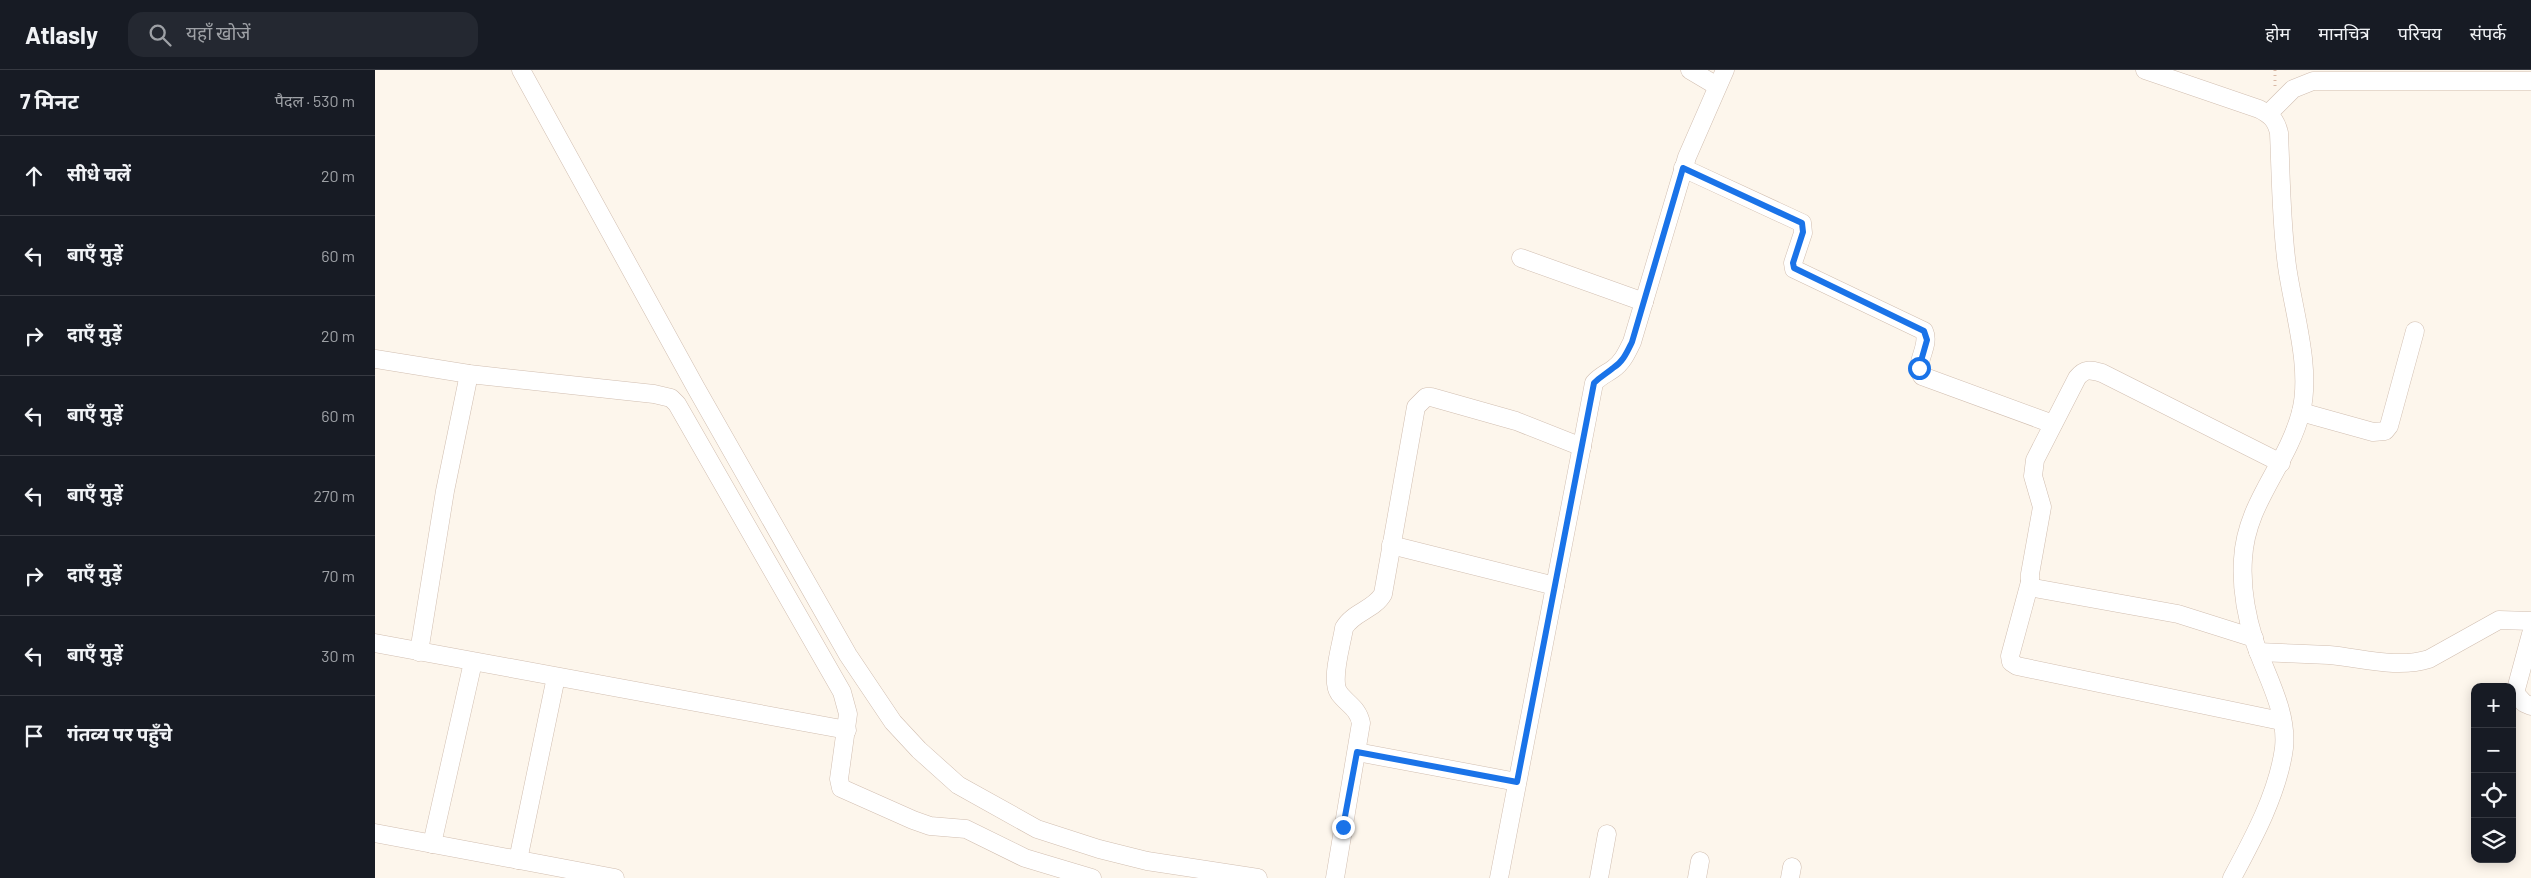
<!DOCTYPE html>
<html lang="hi">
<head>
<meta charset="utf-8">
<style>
  :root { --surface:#171b24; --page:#242831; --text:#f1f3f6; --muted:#9ea1a6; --line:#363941 }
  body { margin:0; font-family:Barlow,"Noto Sans Devanagari",sans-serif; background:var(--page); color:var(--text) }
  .controls { position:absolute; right:15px; bottom:15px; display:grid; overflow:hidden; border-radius:10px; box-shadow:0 2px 12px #0003 }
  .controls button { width:45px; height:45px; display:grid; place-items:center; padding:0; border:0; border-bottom:1px solid var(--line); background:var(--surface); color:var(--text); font:25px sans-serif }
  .stop { position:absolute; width:15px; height:15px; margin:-11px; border:4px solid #1a73e8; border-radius:50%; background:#fff }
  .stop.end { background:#1a73e8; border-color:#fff; box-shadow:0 1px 5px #0008 }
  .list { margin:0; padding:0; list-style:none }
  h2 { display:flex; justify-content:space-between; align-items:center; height:65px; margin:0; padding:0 20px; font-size:21px }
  h2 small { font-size:16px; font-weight:400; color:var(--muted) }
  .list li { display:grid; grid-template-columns:32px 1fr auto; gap:15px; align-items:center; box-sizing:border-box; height:80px; padding:0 20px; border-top:1px solid var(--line) }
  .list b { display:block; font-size:19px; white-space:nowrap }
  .list em { font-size:16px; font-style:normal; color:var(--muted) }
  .icon { flex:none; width:28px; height:28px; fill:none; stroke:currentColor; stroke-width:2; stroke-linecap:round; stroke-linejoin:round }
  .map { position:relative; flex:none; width:2156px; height:808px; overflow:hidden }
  header { display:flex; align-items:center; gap:30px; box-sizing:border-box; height:70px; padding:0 25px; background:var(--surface); border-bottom:1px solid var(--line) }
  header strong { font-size:24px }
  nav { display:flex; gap:28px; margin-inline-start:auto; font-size:18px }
  .search { width:350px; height:45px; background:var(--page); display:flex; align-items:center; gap:12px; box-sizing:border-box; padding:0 18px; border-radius:15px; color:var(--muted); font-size:19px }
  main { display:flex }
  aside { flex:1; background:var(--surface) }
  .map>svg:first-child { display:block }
</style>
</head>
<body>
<header>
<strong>Atlasly</strong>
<div class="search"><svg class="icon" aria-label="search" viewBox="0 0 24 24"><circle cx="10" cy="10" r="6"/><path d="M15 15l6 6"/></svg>यहाँ खोजें</div>
<nav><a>होम</a><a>मानचित्र</a><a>परिचय</a><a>संपर्क</a></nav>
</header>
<main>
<aside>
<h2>7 मिनट<small>पैदल · 530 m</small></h2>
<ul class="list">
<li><svg class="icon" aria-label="ahead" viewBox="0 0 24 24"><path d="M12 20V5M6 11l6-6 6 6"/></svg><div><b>सीधे चलें</b></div><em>20 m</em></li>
<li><svg class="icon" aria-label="left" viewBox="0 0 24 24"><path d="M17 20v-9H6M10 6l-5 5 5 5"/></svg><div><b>बाएँ मुड़ें</b></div><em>60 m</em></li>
<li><svg class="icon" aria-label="right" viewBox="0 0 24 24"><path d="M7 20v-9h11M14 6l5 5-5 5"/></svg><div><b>दाएँ मुड़ें</b></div><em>20 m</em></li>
<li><svg class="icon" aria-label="left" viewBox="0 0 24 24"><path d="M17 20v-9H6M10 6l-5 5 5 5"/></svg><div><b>बाएँ मुड़ें</b></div><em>60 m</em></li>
<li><svg class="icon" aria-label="left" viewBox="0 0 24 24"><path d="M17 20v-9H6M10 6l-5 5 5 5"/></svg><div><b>बाएँ मुड़ें</b></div><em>270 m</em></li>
<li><svg class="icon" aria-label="right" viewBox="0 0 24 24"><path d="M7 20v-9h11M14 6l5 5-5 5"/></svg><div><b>दाएँ मुड़ें</b></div><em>70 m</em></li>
<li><svg class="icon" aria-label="left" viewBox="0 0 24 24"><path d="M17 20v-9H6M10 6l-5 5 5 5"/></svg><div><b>बाएँ मुड़ें</b></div><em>30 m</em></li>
<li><svg class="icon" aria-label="arrive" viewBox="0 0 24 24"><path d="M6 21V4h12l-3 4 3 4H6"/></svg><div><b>गंतव्य पर पहुँचे</b></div></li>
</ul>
</aside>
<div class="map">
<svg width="2156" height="808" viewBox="0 0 2156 808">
  <rect width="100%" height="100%" fill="#fdf6ec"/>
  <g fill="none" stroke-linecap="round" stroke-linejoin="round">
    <g stroke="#d1beb0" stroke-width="19">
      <g id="street">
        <path d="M146,0L321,318L473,585L518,652L544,680L583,715L662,759L724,779L772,791L883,808"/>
        <path d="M1315,0L1342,16"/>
        <path d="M1770,0L1884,39C1896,45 1901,50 1904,63C1906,107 1906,152 1912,196C1918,240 1937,298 1926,342C1912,396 1871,432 1868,489C1866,517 1871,544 1879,570C1890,604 1913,641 1909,678C1903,723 1878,769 1857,808"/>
        <path d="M1894,43L1918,19L1938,11H2156"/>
        <path d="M1308,98L1427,153L1428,163L1418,193L1419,199L1549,261C1556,276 1538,293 1547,306L1678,354"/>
        <path d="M1146,188L1269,232"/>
        <path d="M0,289L94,304L279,324L296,328L302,334L467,622L473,644L464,709L466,718L538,750L555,756L591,759L650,788L717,808"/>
        <path d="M1926,342L1998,362L2010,361L2014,356L2040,261"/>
        <path d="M1016,475L1180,516"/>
        <path d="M1655,512L1635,586L1636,592L1642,596L1906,651"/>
        <path d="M2156,564L2140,623L2149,633L2156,636"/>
        <path d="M1879,568L1803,544L1659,518L1655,512V504L1667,437L1658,406L1660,390L1702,308C1710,298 1716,300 1727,303L1906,393"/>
        <path d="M0,573L472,660"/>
        <path d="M44,582L70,421L94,304"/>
        <path d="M1883,582C1907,583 1930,584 1954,585C1987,588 2022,599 2054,589L2124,550L2156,551"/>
        <path d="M982,682L1142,712"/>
        <path d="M0,763L240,808"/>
        <path d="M57,774L98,592"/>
        <path d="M143,790L181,607"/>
        <path d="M960,808L986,653C983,638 973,635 964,623C955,610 967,573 969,558C978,542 999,540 1008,524L1041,337L1051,327H1056L1141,351L1207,377"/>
        <path d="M1124,808L1219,313C1225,306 1231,304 1238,299C1248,292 1252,282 1257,272L1312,87L1350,0"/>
        <path d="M1224,808L1232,764"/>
        <path d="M1322,808L1325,791"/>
        <path d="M1415,808L1417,797"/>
      </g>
    </g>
    <path stroke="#d9b8a5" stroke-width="3" stroke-dasharray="1 4" stroke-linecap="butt" d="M1900,0V16"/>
    <use href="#street" stroke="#fff" stroke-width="18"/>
  </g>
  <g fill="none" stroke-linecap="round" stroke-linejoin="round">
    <path stroke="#1a73e8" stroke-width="6" d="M968,757L982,682L1142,712L1219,313C1226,306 1231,304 1238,298C1248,292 1252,282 1257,272L1308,98L1427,153L1428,162L1418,193L1419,198L1549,261L1552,270L1544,298"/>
  </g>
</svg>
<div class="controls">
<button>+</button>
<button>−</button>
<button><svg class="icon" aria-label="locate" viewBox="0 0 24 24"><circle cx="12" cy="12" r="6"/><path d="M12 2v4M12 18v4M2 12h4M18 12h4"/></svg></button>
<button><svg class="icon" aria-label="layers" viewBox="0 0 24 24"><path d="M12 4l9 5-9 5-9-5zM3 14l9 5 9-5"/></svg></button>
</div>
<div class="stop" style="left:1544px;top:298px"></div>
<div class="stop end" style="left:968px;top:757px"></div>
</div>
</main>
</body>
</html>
